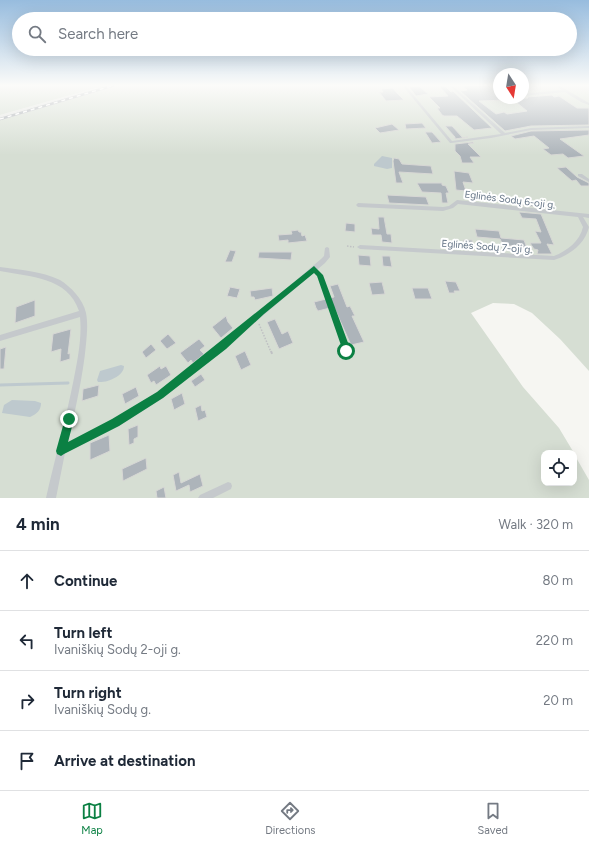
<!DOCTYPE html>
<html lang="en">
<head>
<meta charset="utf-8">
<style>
  :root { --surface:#fff; --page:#f6f6f7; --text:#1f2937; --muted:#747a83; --line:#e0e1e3; --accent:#0b8043 }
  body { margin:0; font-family:Figtree,sans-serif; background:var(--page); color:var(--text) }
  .controls { position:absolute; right:12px; bottom:12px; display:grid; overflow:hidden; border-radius:8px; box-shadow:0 4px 16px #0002 }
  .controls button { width:36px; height:36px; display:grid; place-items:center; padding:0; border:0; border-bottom:1px solid var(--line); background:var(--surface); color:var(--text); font:20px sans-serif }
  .compass { position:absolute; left:493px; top:68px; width:36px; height:36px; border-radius:50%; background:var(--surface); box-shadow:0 4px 16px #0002; rotate:168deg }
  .stop { position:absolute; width:12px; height:12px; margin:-9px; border:3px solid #0b8043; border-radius:50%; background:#fff }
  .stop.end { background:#0b8043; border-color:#fff; box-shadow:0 1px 4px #0008 }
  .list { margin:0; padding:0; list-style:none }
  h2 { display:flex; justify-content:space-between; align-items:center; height:52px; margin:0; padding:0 16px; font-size:17px }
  h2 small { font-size:13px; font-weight:400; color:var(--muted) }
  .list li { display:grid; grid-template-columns:26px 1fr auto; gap:12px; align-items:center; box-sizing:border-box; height:60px; padding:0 16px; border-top:1px solid var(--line) }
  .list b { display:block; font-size:15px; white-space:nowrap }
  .list p { margin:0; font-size:13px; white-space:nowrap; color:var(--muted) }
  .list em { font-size:13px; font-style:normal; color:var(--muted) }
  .icon { flex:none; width:22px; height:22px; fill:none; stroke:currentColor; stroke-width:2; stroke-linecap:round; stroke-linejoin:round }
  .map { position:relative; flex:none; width:589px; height:498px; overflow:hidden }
  .search { position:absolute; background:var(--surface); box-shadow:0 4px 16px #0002; left:12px; right:12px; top:12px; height:44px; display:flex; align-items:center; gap:10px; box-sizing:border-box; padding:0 14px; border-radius:22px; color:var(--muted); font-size:15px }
  .sheet { height:292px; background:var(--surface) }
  nav { display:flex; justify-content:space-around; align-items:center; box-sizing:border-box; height:56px; border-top:1px solid var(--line); background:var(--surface); font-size:11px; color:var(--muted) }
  nav a { display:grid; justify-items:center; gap:2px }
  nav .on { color:var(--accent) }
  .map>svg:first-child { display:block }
</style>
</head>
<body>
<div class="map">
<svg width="589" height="498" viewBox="0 0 589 498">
  <rect width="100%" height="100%" fill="#f6f6f2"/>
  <path fill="#e6e7e5" d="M106,85H120L0,120V115Z"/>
  <g fill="#d6ded3">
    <path d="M0,85H106L0,115Z"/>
    <path d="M120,85H499V98H523V85H589V371L560,339L532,313L514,304L493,303L471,313L523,387L559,428L574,453H544V483H574V454L589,480V498H0V120Z"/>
  </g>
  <g fill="#bec9ce">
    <path d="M382,156L392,158V168L387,169L374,166V164Z"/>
    <path d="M121,365L124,366C124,376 107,383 98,382L97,380L100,371Z"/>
    <path d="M12,400L35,401L41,403C41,410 37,414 30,417L2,413L4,405Z"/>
  </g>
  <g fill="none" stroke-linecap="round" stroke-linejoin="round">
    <path stroke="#bec9ce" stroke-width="3" d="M0,385L68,383"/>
  </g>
  <g fill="#adb4ba" stroke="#d7d7d5">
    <path d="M489,85L499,93V98H505L508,100L479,101L496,114L504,112L507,114L527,111L511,98H528L527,97L552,95L554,97L559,96L577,108H589V125L531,126L505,131L460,91L467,90L462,86Z"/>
    <path d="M419,86L428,94L416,96L409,87Z"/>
    <path d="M439,86H445L451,92L453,91L492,128L474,130L457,116H444L442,115L437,108H440L429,97L448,96Z"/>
    <path d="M393,88L396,92L404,100L386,101L379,92H383L381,89Z"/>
    <path d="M422,123L426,128L406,129L405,124Z"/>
    <path d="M392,124L399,130L380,133L375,128Z"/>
    <path d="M445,126H452L463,138L468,137L455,139V137Z"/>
    <path d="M589,130V135L560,139L584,156L568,158L563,154L551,155L543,149L549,148L534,136L515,139L511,136L531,131Z"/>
    <path d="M425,132H432L441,142L432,143Z"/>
    <path d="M473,142L474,143L468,144L481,157H470L474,163H462L460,156L455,151V144Z"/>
    <path d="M394,158L399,159L402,164L431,166L433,174L399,172L403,183H396L393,161Z"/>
    <path d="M566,167L577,177L589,183V186H581L576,180L572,181L557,168Z"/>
    <path d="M454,171L469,173L473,183L463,182L466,191L456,190Z"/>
    <path d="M417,183H442V185L446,186L449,193H446L448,203H442L441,193L422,192Z"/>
    <path d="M387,195L426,197L429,205L389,203Z"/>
    <path d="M514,201L536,202L538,207L516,205Z"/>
    <path d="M519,212L541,214L554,245L547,244L552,254H537L538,250L534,249L530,243H541L535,231L541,232L536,219L522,218Z"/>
    <path d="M378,217H384L387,234H391L392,243L382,242L381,235H372L371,228L379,229Z"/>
    <path d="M346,223L355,224V232L345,231Z"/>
    <path d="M475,229L499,231L501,238L524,240L527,248L503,245L500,239L477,237Z"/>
    <path d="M298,230L299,232H301L302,236L305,235L307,241L288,243V240L279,241L278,235L292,234L291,231Z"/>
    <path d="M463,240H472L475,250L466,249Z"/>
    <path d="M230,250L236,251L232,262H225Z"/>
    <path d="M259,252H292L291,260L258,258Z"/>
    <path d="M358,255L370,256L371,266L359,265Z"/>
    <path d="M382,256H390L392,267L383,266Z"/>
    <path d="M445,281L456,282L460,291H454L455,293H449Z"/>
    <path d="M382,282L385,294L372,295L369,283Z"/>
    <path d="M338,284L347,307L350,306L355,316H352L364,342L351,345L334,307L318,311L316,308L314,302L334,297L330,286Z"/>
    <path d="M230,287L240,289L237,298L227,296Z"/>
    <path d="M272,288L273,296L255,300L254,297H251L250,291Z"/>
    <path d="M412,288H428L432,299H415Z"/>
    <path d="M35,300V316L15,323L16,307Z"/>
    <path d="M226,316L228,322L233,328L221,338L212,327Z"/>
    <path d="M275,319L282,334L288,331L293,343L279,349L267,322Z"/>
    <path d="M71,329L68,354L70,353V359L60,362L61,349L51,352L53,334Z"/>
    <path d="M168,334L176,343L167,349L160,341Z"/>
    <path d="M199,339L205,346L200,350L204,354L193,363L191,360L188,363L180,353Z"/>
    <path d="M151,344L156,350L146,358L142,352Z"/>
    <path d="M6,347L4,369H0V349Z"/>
    <path d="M245,351L251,365L241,370L235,356Z"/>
    <path d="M160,366L161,369L166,366L171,375L156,385L154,381L151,383L147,375Z"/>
    <path d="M201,374L205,380L195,387L191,381Z"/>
    <path d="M99,385L98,396L82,401L83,389Z"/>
    <path d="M136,387L139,396L125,404L122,394Z"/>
    <path d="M182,393L185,404L174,410L171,399Z"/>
    <path d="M201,405L202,411L205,410L207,417L198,421L195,408Z"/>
    <path d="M138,425V437L134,439V443L129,445L128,429Z"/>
    <path d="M109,435L110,451L90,460V443Z"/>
    <path d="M146,458L147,469L123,481L122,469Z"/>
    <path d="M179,472L181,483L200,474L203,486L190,492L189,485L176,491L173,475Z"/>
    <path d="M164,487L166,498H157L156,491Z"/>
  </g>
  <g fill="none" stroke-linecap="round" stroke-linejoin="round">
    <g stroke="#bfc0c3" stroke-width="1.5" stroke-dasharray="1.5 1.5" stroke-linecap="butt">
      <path d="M347,246L354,247"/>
      <path d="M319,273L346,351"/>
      <path d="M259,324L271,352"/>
    </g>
    <path stroke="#bfc0c3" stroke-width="2" stroke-dasharray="3 3" stroke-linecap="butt" d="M271,351L273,356"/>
    <g fill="#c5c9cc" fill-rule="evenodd">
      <path d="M402,85H405L452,141L501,134L449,85H452L505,133L531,128L589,126V128L531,130L491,138L451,143H450Z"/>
      <path d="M554,85H558L589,103V105L581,102L565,92L523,96V94L562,90Z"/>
      <path d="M578,174H582L589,179V182L578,176Z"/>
      <path d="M457,200L589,214V218L583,217L589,227C585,244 570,255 554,260L360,249L357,247L360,245L554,256C567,251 580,241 583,227L578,217L458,204L453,208L443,211L358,207L356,205L358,203L443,207L449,206Z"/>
      <path d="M327,247L329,248L330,257L325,263L225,348L163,398L119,426L65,453L56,498H46C55,458 66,419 74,378C78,358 82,337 80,317L0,341V335L79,311C68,277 30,277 0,271V267C20,270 41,271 60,280C71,287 83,299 86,313C88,323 87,334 86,344C83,377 75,410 68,443L113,420L157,392L221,344L321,259L324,256L325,248Z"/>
      <path d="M228,482L231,483L232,486L231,489L213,498H198L200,495Z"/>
    </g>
    <g stroke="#a5aab1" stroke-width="2.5">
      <path id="rail" d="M0,119L115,85"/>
    </g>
    <use href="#rail" stroke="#fff" stroke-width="1.5" stroke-dasharray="4" stroke-linecap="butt"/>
  </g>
  <linearGradient id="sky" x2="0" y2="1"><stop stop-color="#97bcde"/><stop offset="0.55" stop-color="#fbfbf9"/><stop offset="1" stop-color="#fbfbf9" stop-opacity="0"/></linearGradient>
  <rect width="589" height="155" fill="url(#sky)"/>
  <path fill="#0b8043" d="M314,266L323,275L351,351L349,354H344L317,276L314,273L264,314L226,349L163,398L119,426L64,454L61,456L57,454L56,451L66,415L69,414L72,415L74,419L68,442L112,419L157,392Z"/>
  <g text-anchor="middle" stroke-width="4" stroke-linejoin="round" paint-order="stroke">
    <g font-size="10" fill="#637385" stroke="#fff">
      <text transform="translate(510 199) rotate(7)" y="4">Eglinės Sodų 6-oji g.</text>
      <text transform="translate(487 246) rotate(4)" y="4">Eglinės Sodų 7-oji g.</text>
    </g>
  </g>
</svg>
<div class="controls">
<button><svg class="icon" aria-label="locate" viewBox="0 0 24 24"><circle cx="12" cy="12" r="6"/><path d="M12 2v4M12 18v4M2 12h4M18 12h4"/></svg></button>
</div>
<svg class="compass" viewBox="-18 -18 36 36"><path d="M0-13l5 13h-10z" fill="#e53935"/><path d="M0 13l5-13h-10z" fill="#747a83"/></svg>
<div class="stop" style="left:346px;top:351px"></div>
<div class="stop end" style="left:69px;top:419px"></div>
<div class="search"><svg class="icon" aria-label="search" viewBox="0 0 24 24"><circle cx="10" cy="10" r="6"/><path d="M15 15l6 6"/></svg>Search here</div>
</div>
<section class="sheet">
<h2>4 min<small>Walk · 320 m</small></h2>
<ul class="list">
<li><svg class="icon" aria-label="ahead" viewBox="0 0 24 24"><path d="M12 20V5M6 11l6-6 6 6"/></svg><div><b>Continue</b></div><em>80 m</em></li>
<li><svg class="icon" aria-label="left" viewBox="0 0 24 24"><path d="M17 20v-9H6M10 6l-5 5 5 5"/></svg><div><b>Turn left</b><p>Ivaniškių Sodų 2-oji g.</p></div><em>220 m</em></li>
<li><svg class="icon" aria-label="right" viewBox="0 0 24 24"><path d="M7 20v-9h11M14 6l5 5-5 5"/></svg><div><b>Turn right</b><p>Ivaniškių Sodų g.</p></div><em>20 m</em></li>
<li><svg class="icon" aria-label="arrive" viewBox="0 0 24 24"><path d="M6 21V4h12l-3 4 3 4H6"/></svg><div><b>Arrive at destination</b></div></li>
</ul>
</section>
<nav>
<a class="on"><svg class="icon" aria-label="map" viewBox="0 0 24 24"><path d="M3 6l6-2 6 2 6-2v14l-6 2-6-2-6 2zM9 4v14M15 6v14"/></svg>Map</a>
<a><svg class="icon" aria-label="directions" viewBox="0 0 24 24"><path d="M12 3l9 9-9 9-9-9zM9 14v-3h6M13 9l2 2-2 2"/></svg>Directions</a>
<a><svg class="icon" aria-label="saved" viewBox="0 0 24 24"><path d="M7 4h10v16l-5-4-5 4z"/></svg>Saved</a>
</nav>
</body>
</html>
